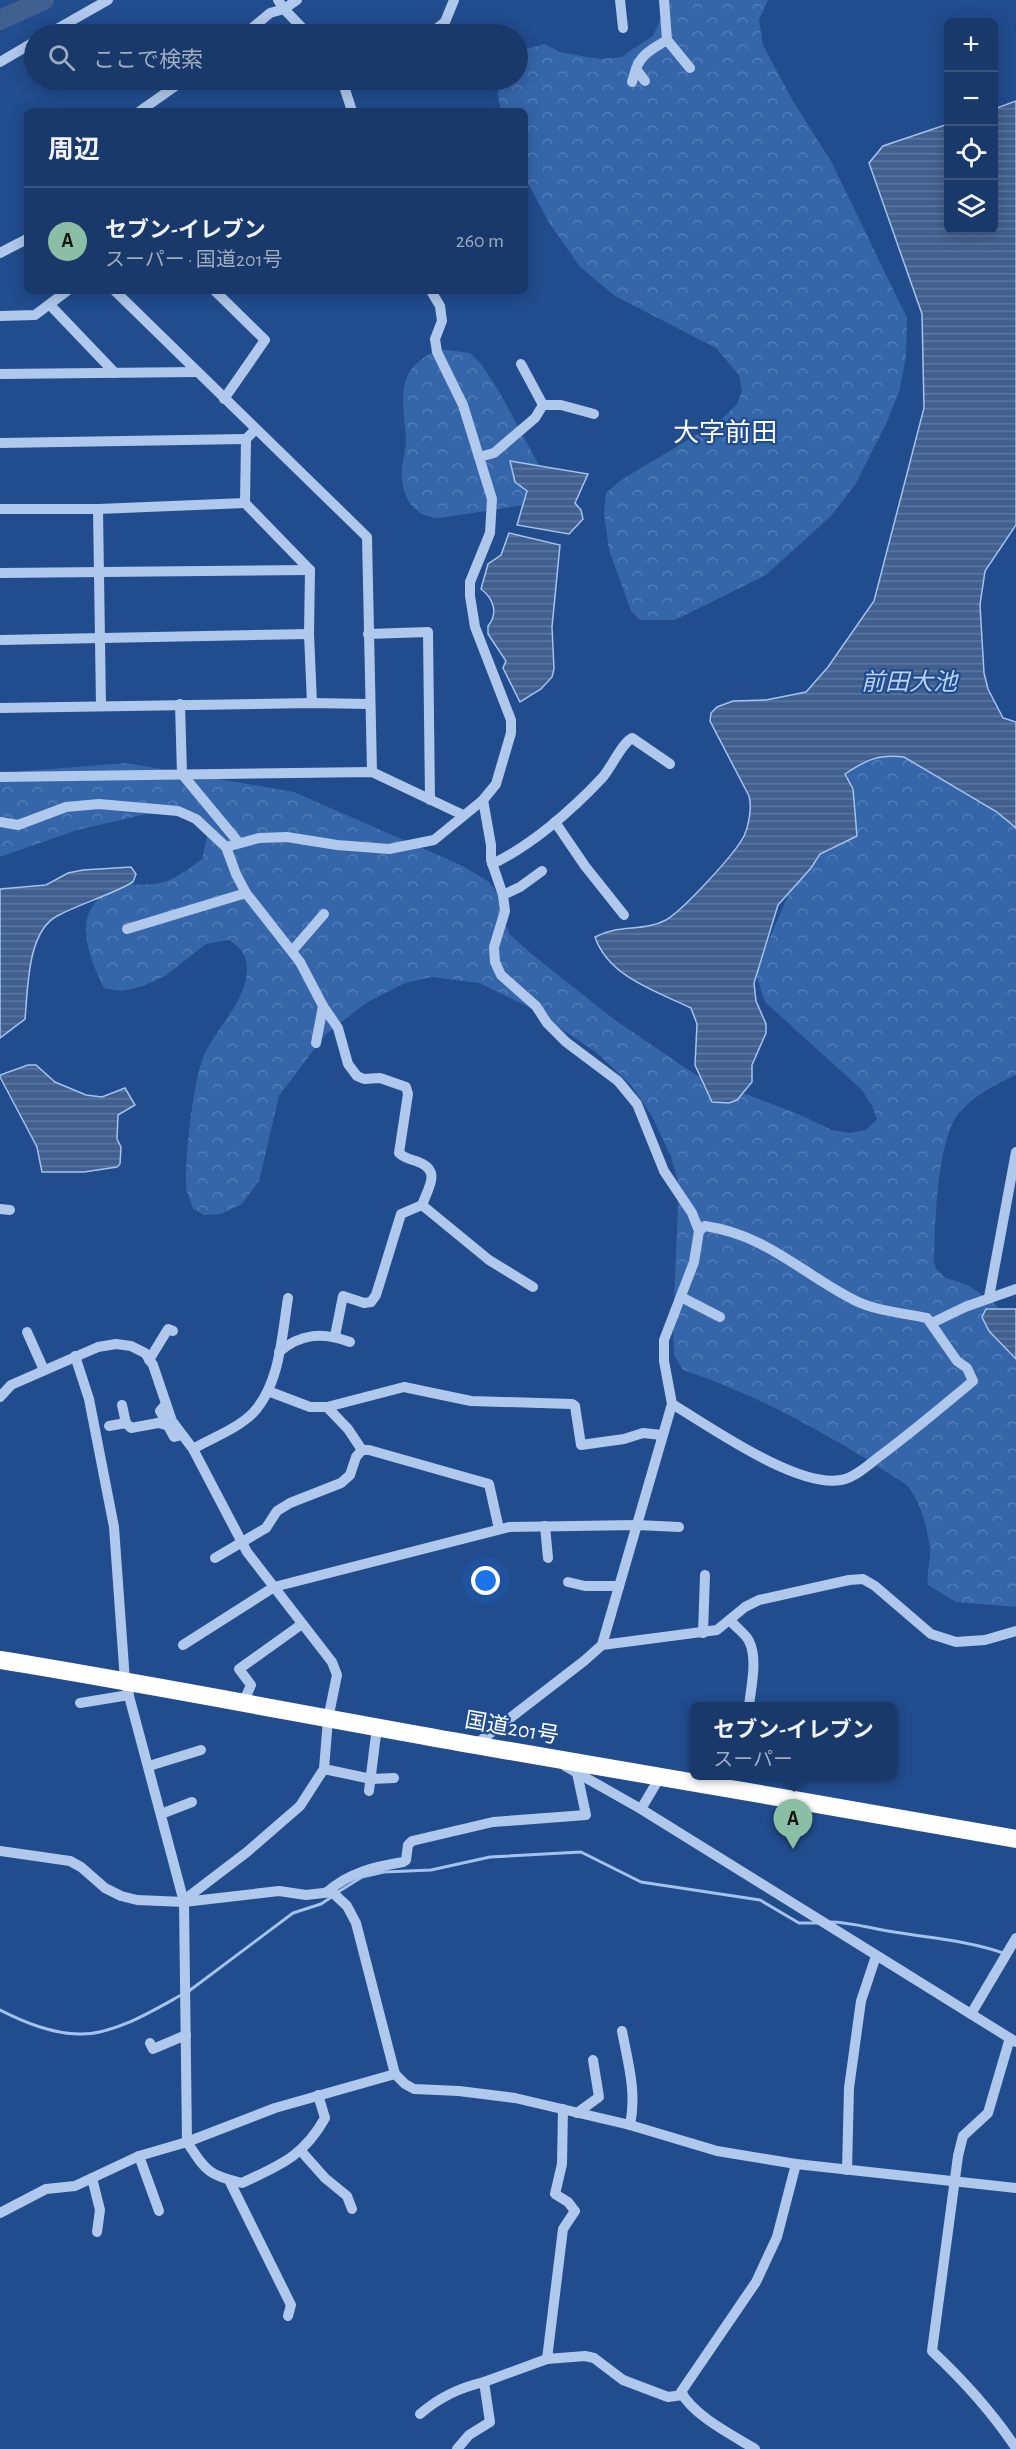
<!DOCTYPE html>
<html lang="ja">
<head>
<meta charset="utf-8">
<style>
  :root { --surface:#19396a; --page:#264472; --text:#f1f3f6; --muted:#9facc1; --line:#37537e; --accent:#8abfa5 }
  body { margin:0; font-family:"Alegreya Sans","Noto Sans JP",sans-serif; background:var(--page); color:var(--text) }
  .controls { position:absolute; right:18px; top:18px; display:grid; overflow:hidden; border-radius:9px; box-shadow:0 3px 15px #0003 }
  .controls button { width:54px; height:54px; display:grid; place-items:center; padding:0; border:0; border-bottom:2px solid var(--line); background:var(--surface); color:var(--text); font:30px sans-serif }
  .you { position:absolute; left:486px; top:1581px; width:21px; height:21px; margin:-15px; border:4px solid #fff; border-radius:50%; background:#1a73e8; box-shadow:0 0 0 9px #1a73e833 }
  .badge { display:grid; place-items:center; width:39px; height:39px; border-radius:50%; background:var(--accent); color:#111; font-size:20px; font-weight:700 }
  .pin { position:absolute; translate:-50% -50px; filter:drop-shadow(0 2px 3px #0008) }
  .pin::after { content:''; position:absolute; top:32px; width:21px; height:18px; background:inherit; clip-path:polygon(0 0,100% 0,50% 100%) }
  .popup { position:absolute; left:690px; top:1702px; width:207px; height:78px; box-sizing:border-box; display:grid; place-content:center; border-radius:9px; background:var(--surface); filter:drop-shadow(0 2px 4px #0005); font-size:20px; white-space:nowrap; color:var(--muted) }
  .popup b { font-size:22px; color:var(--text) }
  .popup::after { content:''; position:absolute; left:50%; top:100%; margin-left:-12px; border:12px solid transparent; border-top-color:var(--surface) }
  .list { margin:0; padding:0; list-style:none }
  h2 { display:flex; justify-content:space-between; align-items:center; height:78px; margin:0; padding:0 24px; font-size:26px }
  h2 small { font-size:20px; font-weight:400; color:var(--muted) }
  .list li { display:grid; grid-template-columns:39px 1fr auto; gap:18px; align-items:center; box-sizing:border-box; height:108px; padding:0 24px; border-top:2px solid var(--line) }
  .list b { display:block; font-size:22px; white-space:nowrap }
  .list p { margin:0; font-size:20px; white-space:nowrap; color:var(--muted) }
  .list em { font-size:20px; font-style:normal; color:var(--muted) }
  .icon { flex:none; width:33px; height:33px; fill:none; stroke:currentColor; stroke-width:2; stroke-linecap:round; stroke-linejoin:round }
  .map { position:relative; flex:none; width:1016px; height:2449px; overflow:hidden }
  .search { position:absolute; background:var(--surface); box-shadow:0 3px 15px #0003; left:24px; top:24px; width:504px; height:66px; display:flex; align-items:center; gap:15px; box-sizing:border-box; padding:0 21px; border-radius:33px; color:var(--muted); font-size:22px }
  .panel { position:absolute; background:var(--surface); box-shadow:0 3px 15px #0003; left:24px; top:108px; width:504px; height:186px; border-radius:9px }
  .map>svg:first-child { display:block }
</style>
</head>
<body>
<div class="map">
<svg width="1016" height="2449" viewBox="0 0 1016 2449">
  <defs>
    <pattern id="forest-crowns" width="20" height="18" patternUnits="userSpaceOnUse" patternTransform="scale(1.5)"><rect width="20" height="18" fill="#3566aa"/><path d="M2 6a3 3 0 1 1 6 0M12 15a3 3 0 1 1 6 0" fill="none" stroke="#537db7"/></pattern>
    <pattern id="water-rules" width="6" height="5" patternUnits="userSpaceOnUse" patternTransform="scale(1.5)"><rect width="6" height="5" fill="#42608f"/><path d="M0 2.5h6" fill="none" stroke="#5e78a0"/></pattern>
  </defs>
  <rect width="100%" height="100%" fill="#214c8d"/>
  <g fill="url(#forest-crowns)">
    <path d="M669,0H768L759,20L763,45L793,101L832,163L907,318L906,356L900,389L887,422L855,485L831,516L766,575L675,620H640L631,611L609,550L604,513L606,493L621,480L721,420L737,404L742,391L739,375L716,348L615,296L580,267L550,224L525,178V111H501L498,95L500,80H518V54L525,49L545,44L560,52L587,57L601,59L621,57L653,36Z"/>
    <path d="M439,349L470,353L482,365L500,393L542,471L538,503L440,518C418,518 405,503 402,481C400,468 406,453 406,439C405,420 399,394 408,375C414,362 427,355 439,349Z"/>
    <path d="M874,741L1016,778V1075C995,1084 975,1095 959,1113C937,1138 935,1227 934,1261L936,1269L946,1278L968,1285L995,1304L1016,1332V1607L956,1602L928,1585C926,1572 931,1560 930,1549C928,1531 922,1508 912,1492C907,1483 893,1476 883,1470C827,1433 748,1391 683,1370L674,1355L673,1322L679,1185L671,1157L652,1116L631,1085L597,1053L527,1006L479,983L432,977L405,983L366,1003L325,1035L279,1096L259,1181L242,1204L221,1214L204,1215L193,1209C191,1202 187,1194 186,1187C185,1158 193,1075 206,1051C218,1028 241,1004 246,979C249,960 245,950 229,940L206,944L165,976L143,986L122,991L104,988C86,952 68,904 121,887C135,882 152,887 167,881C180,876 191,867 202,859L207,837L194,816L169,809L77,830L0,857V773L126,763L294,792L463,866L489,882L500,897L501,913L510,935L534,956L615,1020L696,1075L798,1114L832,1130L849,1133L866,1130L877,1119L872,1106L862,1090L765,1002L756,975L764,951L834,789L851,763Z"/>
  </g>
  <g fill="url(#water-rules)" stroke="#a3c3ed" stroke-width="1.5">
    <path d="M1016,101V525L985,571L980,605L984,673L988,689L1003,718L1016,722V828L997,812L904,757C878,754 866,760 845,774L853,789L857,836L820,854L811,868L778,905L754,983L756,1001L766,1024V1033L752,1065V1082L737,1100L729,1103L712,1102L695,1065L697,1024L691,1008C655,991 608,976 595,937C618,924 644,932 666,920C683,910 735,854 744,836C749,825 752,807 749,796L710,721L711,713L717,707L733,701L766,700L806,692L828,667L874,601L924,408L922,314L869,163L883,146L948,124V230H994V109Z"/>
    <path d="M510,461L588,474L575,503L581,510L583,519L569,534L517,525L527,491L515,482Z"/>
    <path d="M509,533L560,545L552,627L554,669L552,677L541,689L520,702L503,668L506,661L488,634V626C499,613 493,598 481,589L488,564L501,555Z"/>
    <path d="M131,867L136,874L133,882C109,896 81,903 57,916C27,932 28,989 25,1019L0,1038V889L46,885L68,873L83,870Z"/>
    <path d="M28,1065H36L55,1082L86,1095L102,1097L125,1088L135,1105L118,1115L117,1139L121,1147L120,1164L117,1167L84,1172H42L37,1147L0,1077V1075Z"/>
    <path d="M986,1309H1016V1359L989,1331L982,1317Z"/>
  </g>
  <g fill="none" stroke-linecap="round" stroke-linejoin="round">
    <g stroke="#a3c3ed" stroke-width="3">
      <path d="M338,1892L362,1877L384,1872L431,1870L490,1857L581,1852L641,1882L760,1900L799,1923H817"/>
      <path d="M830,1922C852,1922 872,1929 894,1932C930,1938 969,1941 1003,1953"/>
      <path d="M189,1991L293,1913L321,1904L333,1896"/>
      <path d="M0,2010C24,2022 52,2034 80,2034C114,2035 154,2010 183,1994"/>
    </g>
    <path stroke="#42608f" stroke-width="20" d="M0,20L44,0"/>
    <g stroke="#afc8eb" stroke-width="10">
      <path d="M278,0L284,9L308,34"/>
      <path d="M620,0L623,28"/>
      <path d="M664,0L667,40L690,68"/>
      <path d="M48,34L108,0"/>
      <path d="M245,34L270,13L284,9L297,0"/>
      <path d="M430,34L445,22L454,0"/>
      <path d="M0,62L34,42"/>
      <path d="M342,80L352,111"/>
      <path d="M414,80V84"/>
      <path d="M645,81L636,69C641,54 654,48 667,40"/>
      <path d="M632,82L636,69"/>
      <path d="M140,111L184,80"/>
      <path d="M0,253L27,239"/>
      <path d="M115,291L367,537L372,772"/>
      <path d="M215,291L265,340L224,399"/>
      <path d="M50,305L115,373"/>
      <path d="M0,316L35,315L67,291"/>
      <path d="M0,374L197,372"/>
      <path d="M543,405H561L594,414"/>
      <path d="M255,430L246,439L245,503L310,570L309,634L312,703"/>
      <path d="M0,443L246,439"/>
      <path d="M479,457L494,453L535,418L543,405L521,364"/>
      <path d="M0,509H98L245,503"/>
      <path d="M98,509L101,706"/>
      <path d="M0,573L310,570"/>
      <path d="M368,634L428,632L430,800"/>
      <path d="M0,640L309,634"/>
      <path d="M180,704L182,774L239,843"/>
      <path d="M0,708L312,703L369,704"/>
      <path d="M0,777L372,772L463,815"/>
      <path d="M0,822L18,825L66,807L99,804L178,811L196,819L226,847L236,874L246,893L300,962L323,1006L316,1043"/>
      <path d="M555,822L585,866L624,915"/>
      <path d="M226,847L259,838L287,837L337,845L389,849L434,840L483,800L496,784L511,733V720L475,627L470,596V582L490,533L492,499L463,405L437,352L435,339L442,321L440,306L431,291"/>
      <path d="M492,864C531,846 573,809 602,778C611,768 622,743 632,738L670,764"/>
      <path d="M503,895L520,887L542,871"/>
      <path d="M127,929L246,893"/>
      <path d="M292,951L324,914"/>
      <path d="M323,1006L338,1028L348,1064L357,1076L364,1079L380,1078L406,1087L408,1094L399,1153C404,1158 410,1159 416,1161C442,1170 429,1186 422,1205L401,1214L376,1295L371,1302L364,1303L343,1296L335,1336"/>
      <path d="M422,1205L489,1260L533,1287"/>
      <path d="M0,1209L10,1210"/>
      <path d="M681,1297L720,1317"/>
      <path d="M989,1297L1016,1152"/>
      <path d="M932,1323L965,1307L1016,1289"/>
      <path d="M27,1332L44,1370"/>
      <path d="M279,1352C301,1333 323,1332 350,1342"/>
      <path d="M75,1356L89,1399L114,1527L125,1681L184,1902L187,2142C206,2171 208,2175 242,2183C280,2165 304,2156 325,2118L318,2095"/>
      <path d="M149,1360L168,1329L173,1331"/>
      <path d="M268,1391L310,1407H327"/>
      <path d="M0,1397L11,1385L98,1347L116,1344L131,1346L145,1353L153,1365L172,1421L193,1449L247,1552L332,1662L337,1675L328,1719L324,1769L318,1778L300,1806L247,1852L184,1900"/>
      <path d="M166,1404L160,1411L174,1437L182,1435"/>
      <path d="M672,1404C711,1427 796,1488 841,1480C856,1477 869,1464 880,1456C912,1432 942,1407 973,1381L967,1368L957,1361L927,1318C903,1313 877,1311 856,1301C802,1274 767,1235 705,1226L699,1231"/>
      <path d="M122,1405L126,1423L131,1428L158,1423L166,1425"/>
      <path d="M109,1426L126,1423"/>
      <path d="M193,1449C212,1438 237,1429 253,1413C280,1384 282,1335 288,1298"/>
      <path d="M545,1526L548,1558"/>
      <path d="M499,1529L489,1484L369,1450H362L348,1429L327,1407L404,1387L471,1401L572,1404L575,1406L581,1445L624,1439L643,1433L662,1435"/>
      <path d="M215,1558L266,1528L277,1511L290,1503L341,1483L350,1475L356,1457L362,1450"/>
      <path d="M568,1582L585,1586H619"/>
      <path d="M730,1620C735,1627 745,1633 749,1641C758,1659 751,1686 749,1706"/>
      <path d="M703,1633L705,1575"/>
      <path d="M183,1645L274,1587L509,1527L637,1525L679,1527"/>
      <path d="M602,1645L717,1630L745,1607L759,1600L849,1580L863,1579L875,1586L931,1634L956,1642L985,1640L1016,1631"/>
      <path d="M80,1703L129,1695"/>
      <path d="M243,1703L251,1685L239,1669L302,1624"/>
      <path d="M475,1745L584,1661L602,1645L672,1404L664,1361V1340L694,1262L699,1231L692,1213L664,1171L637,1104L618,1081L566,1042L547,1023L536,1006L501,975L495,962L494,947L505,911L503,895L491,860V845L483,800"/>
      <path d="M149,1766L201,1750"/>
      <path d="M565,1766L641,1809L1016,2042"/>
      <path d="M324,1769L371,1779L394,1778"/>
      <path d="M369,1791L377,1727"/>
      <path d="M641,1809L660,1777"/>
      <path d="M161,1814L192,1802"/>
      <path d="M0,1851L70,1861L81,1867L105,1888L121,1896L137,1900L184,1902L279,1891L306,1895L332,1892L347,1906L356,1923L395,2074L405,2084L414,2089L459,2091L515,2098L630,2125L717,2151L796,2164L1016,2188"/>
      <path d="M327,1892C350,1872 374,1867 403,1862L406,1860L408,1845L412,1841L493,1822L586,1815L577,1773"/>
      <path d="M971,2014L1016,1938"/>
      <path d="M622,2031C628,2063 637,2093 630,2125"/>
      <path d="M1010,2038L988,2113L963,2136L958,2156L932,2351C963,2380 992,2412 1016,2448"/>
      <path d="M150,2043L153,2049L186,2035"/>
      <path d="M563,2109L562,2164L555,2194L568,2202L575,2211L563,2229L547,2359L585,2356L594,2358L623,2380L668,2397L683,2395"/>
      <path d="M577,2113L599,2097L593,2060"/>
      <path d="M301,2151L325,2178L347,2196L352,2209"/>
      <path d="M139,2156L159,2211"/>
      <path d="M847,2170L849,2088L861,2001L876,1956"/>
      <path d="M92,2178L100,2210L97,2232"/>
      <path d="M229,2180L291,2305L288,2316"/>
      <path d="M0,2213L46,2189L75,2186L139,2156L187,2142L275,2108L395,2074"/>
      <path d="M420,2414C440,2397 459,2388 484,2382"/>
      <path d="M457,2449L469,2435L490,2422L484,2382L547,2359"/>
      <path d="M755,2449C732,2435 694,2416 681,2392L756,2282L777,2237L796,2164"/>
    </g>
    <path stroke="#fff" stroke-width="18" d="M0,1660C159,1686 316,1717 475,1745C655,1777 836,1806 1016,1839"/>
  </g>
  <g text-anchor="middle" stroke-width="4.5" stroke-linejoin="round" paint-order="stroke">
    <g font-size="22" fill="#fff" stroke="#214c8d">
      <text transform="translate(512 1727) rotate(10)" y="8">国道201号</text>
    </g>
    <g font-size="24" font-style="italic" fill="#bbd3f3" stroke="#214c8d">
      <text x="909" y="690">前田大池</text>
    </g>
    <g font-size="26" fill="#fff" stroke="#214c8d">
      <text x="725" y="441">大字前田</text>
    </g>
  </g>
</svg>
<div class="controls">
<button>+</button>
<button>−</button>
<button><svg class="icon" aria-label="locate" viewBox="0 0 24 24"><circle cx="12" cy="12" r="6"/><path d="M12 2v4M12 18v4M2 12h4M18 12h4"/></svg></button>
<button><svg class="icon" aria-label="layers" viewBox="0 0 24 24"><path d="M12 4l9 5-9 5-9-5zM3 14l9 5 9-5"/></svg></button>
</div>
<div class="you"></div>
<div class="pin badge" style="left:793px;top:1849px">A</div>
<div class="popup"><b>セブン-イレブン</b>スーパー</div>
<div class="search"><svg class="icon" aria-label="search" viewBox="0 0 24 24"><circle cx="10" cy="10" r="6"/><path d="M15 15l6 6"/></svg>ここで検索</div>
<section class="panel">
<h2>周辺<small></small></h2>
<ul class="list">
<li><span class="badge">A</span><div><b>セブン-イレブン</b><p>スーパー · 国道201号</p></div><em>260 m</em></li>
</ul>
</section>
</div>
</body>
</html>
